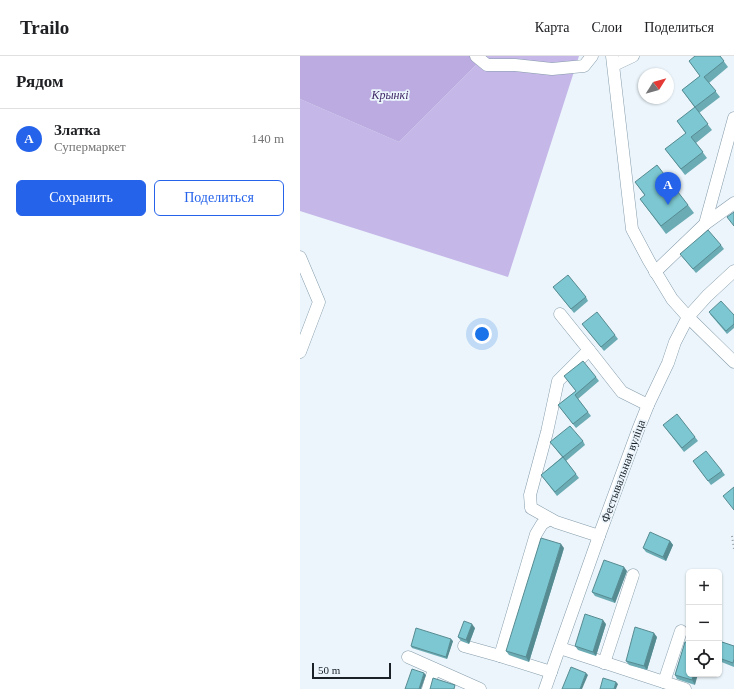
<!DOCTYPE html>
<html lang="ru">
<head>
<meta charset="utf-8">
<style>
  :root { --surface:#fff; --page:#f6f6f6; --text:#202124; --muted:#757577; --line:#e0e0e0; --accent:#2563eb }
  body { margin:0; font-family:"Times New Roman",serif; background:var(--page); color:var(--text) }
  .controls { position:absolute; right:12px; bottom:12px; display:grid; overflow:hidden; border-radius:6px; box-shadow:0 1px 3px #0004 }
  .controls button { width:36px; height:36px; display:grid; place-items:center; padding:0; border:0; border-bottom:1px solid var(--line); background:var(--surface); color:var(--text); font:20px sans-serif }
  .compass { position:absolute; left:338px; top:12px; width:36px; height:36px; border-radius:50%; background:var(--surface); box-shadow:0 1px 3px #0004; rotate:53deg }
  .scale { position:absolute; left:12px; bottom:10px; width:79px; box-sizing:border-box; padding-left:4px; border:2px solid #1a2228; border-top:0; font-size:11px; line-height:14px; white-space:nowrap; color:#1a2228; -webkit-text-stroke:3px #ebf5fb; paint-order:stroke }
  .you { position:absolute; left:182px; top:278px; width:14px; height:14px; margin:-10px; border:3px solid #fff; border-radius:50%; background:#1a73e8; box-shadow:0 0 0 6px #1a73e833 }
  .badge { display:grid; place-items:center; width:26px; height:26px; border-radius:50%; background:var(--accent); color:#fff; font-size:13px; font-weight:700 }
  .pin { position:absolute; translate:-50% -33px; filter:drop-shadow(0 1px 2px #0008) }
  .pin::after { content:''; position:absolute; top:21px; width:14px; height:12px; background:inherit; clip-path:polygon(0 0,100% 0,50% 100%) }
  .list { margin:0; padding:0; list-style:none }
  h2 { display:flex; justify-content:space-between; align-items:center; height:52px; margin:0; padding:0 16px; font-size:17px }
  h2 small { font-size:13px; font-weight:400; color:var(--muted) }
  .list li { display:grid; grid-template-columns:26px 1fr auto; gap:12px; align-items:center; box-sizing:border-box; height:60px; padding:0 16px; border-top:1px solid var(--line) }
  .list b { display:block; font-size:15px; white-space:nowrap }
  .list p { margin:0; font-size:13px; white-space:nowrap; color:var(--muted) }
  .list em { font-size:13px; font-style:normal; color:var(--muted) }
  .actions { display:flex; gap:8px; padding:12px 16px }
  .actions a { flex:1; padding:9px 0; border:1px solid var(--accent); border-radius:6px; text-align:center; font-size:14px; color:var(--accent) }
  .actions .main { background:var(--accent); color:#fff }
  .icon { flex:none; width:22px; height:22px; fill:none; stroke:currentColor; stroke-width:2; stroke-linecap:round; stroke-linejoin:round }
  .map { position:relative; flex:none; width:434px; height:633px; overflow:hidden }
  header { display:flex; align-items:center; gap:24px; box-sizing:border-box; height:56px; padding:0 20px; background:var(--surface); border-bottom:1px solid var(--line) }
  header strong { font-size:19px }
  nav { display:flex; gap:22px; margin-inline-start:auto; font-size:14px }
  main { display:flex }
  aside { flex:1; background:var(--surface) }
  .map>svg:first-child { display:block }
</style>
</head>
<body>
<header>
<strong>Trailo</strong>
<nav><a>Карта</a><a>Слои</a><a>Поделиться</a></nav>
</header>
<main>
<aside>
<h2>Рядом<small></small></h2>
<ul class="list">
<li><span class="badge">A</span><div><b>Златка</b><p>Супермаркет</p></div><em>140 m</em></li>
</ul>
<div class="actions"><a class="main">Сохранить</a><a>Поделиться</a></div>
</aside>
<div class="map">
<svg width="434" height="633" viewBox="0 0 434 633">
  <rect width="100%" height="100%" fill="#ebf5fb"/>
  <path fill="#c5b7e8" d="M185,0H279L208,221L0,155V43L99,86Z"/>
  <path fill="#bbabe0" d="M0,0H185L99,86L0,43Z"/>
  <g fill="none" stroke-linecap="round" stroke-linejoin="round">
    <g stroke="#869cab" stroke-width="13">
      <g id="minor">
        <path d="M176,0L187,9H215L252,13L284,10L292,0"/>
        <path d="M312,0L332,173L349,205L372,243L388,261L434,306"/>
        <path d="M314,9L333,0"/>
        <path d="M405,168L434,147"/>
        <path d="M0,201L19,246L0,296"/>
        <path d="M355,216L405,168L434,62"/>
        <path d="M260,258L289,294"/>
        <path d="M250,463L242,468L236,478L200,600L251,616"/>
        <path d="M299,480L256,466L231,452L230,439L247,376L258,325L289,294L322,336L348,349"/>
        <path d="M164,590L200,600"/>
        <path d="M260,592L385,633"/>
        <path d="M108,601L180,633"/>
        <path d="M304,607L333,519"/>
        <path d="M364,626L381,575"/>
        <path d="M128,633L134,613"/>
        <path d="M245,633L299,480L338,374L348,349L368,307L375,286L388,261L407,240L434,215"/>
      </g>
    </g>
    <path stroke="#929ba1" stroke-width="2" stroke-dasharray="1 3" stroke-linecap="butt" d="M432,480L434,493"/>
    <use href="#minor" stroke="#fff" stroke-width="12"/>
  </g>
  <g fill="#6babb4">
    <path d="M420,0L428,11L409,27L420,41L399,57L412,74L396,87L407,102L385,119L365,93L386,78L377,65L395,52L382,34L400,20L389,5Z"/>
    <path d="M335,126L388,149L394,157L366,178L340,143L345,140Z"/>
    <path d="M421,189L424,193L396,217L380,198Z"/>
    <path d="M253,231L286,241L288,245L274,257Z"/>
    <path d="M410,258L434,259V272L427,278Z"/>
    <path d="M282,268L315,279L318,283L304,295Z"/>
    <path d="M264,320L296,321L299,325L278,343L291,360L276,372L258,349L276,335Z"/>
    <path d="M363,369L395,381L398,385L384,396Z"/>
    <path d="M283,385L285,389L266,405L279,422L257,440L241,419L262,401L250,386Z"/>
    <path d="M396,409L422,415L425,419L411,429Z"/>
    <path d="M370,485L373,489L366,505L346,496L343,492Z"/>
    <path d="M264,492L229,606L209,599L206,595Z"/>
    <path d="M327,515L315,547L295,540L292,536Z"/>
    <path d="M306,568L296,600L278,594L275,590Z"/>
    <path d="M175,572L169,588L161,585L158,581Z"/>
    <path d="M357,581L347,614L329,609L326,605Z"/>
    <path d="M153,585L147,603L112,592L111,590Z"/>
    <path d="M419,585L434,590V611L419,605Z"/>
    <path d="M385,586L395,629L377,623L375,619Z"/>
  </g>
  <g fill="#578b92">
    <path d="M370,485L373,489L366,505L363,501Z"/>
    <path d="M261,488L264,492L229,606L226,601Z"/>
    <path d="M324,511L327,515L315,547L312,543Z"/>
    <path d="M303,564L306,568L296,600L293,596Z"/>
    <path d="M172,568L175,572L169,588L166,584Z"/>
    <path d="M354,577L357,581L347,614L344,610Z"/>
    <path d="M151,583L153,585L147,603L146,601Z"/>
    <path d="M124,617L126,619L121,633H119Z"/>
    <path d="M286,617L288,619L282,633H280Z"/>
    <path d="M394,618H398L395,629L392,624Z"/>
    <path d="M316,626L318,628L316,633H314Z"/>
  </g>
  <g fill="#7cc7d1" stroke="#578b92">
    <path d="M395,0H420L424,5L404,21L416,35L395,51L382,34L400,20L389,5Z"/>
    <path d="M395,51L408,68L391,81L403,96L381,113L365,93L386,77L377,65Z"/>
    <path d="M357,109L388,149L361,170L340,143L345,139L335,126Z"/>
    <path d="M434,156V170L427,161Z"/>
    <path d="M408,174L421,189L393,213L380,198Z"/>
    <path d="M268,219L286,241L271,253L253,231Z"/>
    <path d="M421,245L434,259V268L426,275L409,256Z"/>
    <path d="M297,256L315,279L301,291L282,268Z"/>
    <path d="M283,305L296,321L275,339L288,356L273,368L258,349L276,335L264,320Z"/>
    <path d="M377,358L395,381L382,392L363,369Z"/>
    <path d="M270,370L283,385L263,401L250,386Z"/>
    <path d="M406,395L422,415L408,425L393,405Z"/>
    <path d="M263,401L276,418L255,436L241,419Z"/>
    <path d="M434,431V454L423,440Z"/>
    <path d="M350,476L370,485L363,501L343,492Z"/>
    <path d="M241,482L261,488L226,601L206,595Z"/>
    <path d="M304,504L324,511L312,543L292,536Z"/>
    <path d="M285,558L303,564L293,596L275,590Z"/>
    <path d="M164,565L172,568L166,584L158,581Z"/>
    <path d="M335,571L354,577L344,610L326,605Z"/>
    <path d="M116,572L151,583L146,601L111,590Z"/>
    <path d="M419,585L434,590V603L433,607L419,602Z"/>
    <path d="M385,586L389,587V618H394L392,624L375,619Z"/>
    <path d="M271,611L286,617L280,633H262Z"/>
    <path d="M112,613L124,617L119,633H105Z"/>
    <path d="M133,622L155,629L154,633H130Z"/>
    <path d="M303,622L316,626L314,633H300Z"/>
  </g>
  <g text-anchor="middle" stroke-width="3.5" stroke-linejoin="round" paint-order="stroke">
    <g font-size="12" font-style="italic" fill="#412968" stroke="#ebf5fb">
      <text x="90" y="43">Крынкі</text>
    </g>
    <g font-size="12" fill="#1a2228" stroke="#ebf5fb">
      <text transform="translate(323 415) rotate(-70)" y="4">Фестывальная вуліца</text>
    </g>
  </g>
</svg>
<div class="controls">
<button>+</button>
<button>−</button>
<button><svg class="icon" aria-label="locate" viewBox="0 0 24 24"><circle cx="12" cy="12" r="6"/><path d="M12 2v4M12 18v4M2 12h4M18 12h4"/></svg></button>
</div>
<svg class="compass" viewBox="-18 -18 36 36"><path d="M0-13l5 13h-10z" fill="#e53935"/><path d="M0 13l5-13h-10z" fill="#757577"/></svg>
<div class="scale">50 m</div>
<div class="you"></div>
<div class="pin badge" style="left:368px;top:149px">A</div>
</div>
</main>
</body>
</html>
